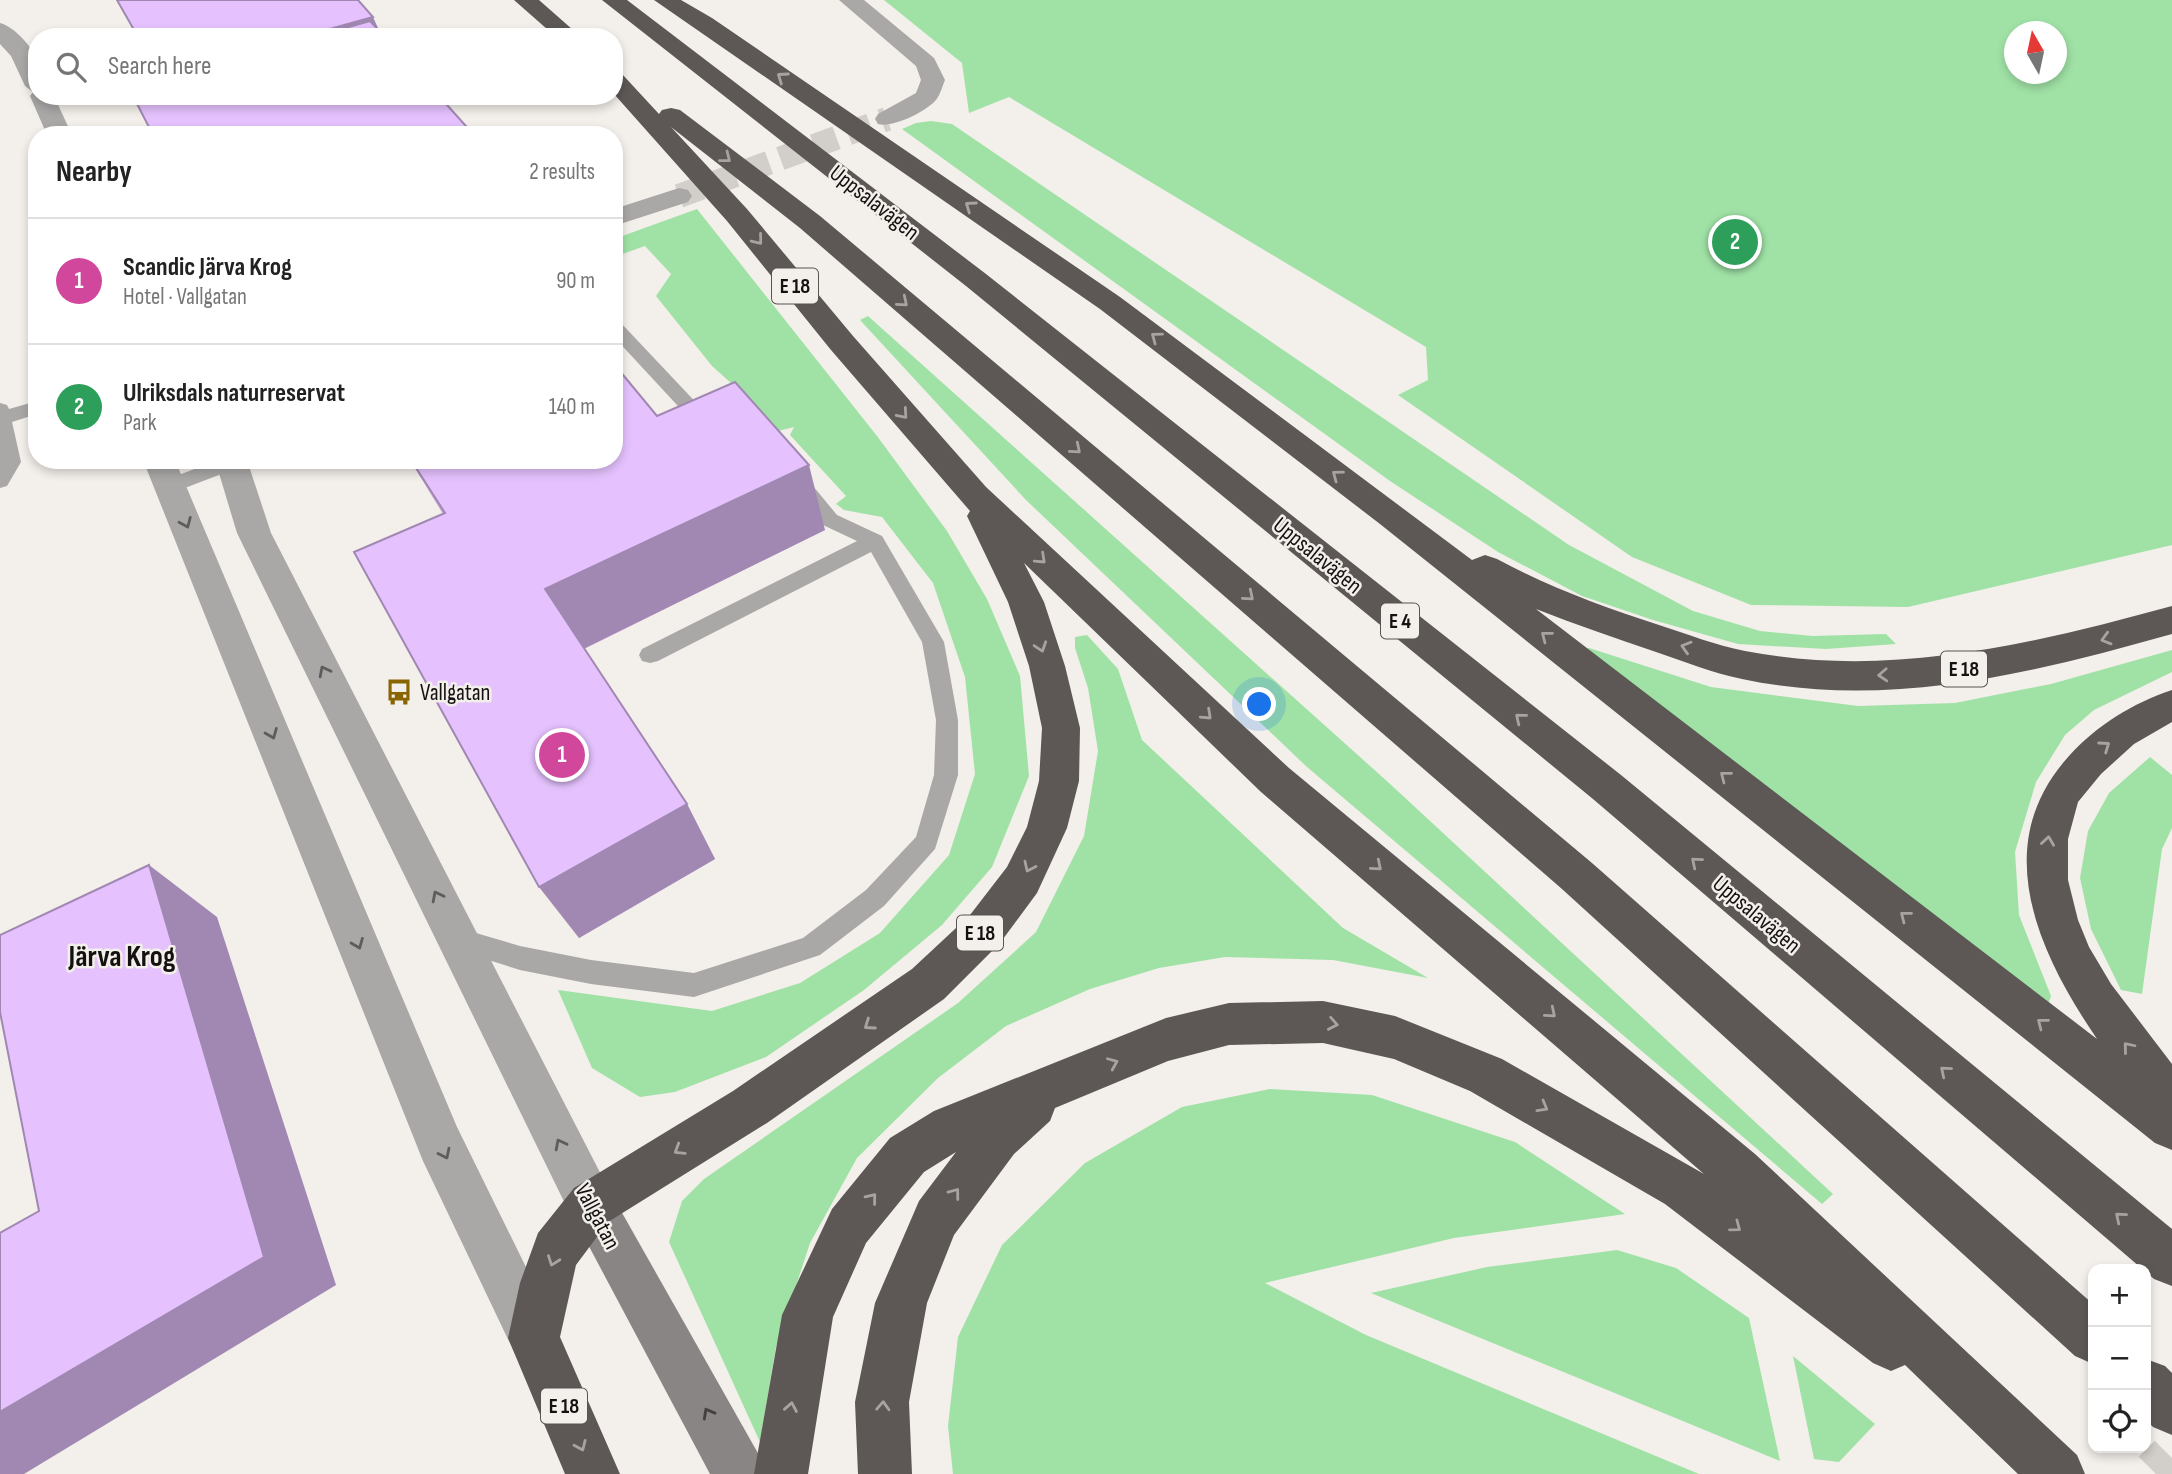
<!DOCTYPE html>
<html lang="en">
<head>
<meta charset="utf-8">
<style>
  :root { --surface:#fff; --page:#f6f6f6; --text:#222; --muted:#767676; --line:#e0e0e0; --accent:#0f766e }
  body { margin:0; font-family:"Sofia Sans Condensed",sans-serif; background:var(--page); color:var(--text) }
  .controls { position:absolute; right:21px; bottom:21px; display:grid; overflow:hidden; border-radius:14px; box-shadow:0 4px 10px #0003 }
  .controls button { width:63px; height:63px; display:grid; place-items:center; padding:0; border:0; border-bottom:2px solid var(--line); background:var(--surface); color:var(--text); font:35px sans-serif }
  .compass { position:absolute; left:2004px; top:21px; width:63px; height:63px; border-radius:50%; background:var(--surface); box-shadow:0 4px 10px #0003; rotate:351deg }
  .you { position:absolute; left:1260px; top:705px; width:24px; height:24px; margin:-18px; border:5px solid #fff; border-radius:50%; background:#1a73e8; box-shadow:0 0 0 10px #1a73e833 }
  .badge { display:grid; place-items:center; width:46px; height:46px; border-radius:50%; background:var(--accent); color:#fff; font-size:23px; font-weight:700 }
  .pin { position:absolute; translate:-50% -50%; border:4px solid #fff; box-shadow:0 2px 7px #0006 }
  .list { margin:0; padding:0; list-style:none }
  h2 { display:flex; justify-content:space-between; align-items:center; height:91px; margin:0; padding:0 28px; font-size:30px }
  h2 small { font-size:23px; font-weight:400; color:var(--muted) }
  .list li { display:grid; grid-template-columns:46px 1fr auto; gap:21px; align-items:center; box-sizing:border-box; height:126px; padding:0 28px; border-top:2px solid var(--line) }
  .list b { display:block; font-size:26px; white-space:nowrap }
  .list p { margin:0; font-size:23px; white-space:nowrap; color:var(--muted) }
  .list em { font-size:23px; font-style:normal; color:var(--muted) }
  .icon { flex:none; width:38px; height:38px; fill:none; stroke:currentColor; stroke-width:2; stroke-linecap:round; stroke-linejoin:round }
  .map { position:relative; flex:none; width:2172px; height:1474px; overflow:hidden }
  .search { position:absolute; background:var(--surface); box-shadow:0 4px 10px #0003; left:28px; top:28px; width:595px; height:77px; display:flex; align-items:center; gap:18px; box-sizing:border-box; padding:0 24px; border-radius:28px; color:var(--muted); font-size:26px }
  .panel { position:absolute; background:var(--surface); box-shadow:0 4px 10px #0003; left:28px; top:126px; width:595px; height:343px; border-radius:28px }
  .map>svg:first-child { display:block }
</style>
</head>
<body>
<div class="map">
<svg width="2172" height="1474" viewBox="0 0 2172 1474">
  <rect width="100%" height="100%" fill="#f3efea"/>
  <g fill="#a0e2a6" fill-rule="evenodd">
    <path d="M884,0H2172V545L1908,607L1751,605L1632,557L1398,395L1428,380L1426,347L1009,97L969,113L962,63ZM2014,32H2056V74H2014Z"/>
    <path d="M931,121L952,124L1569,545L1693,611L1760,631L1813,636L1886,634L1896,644L1826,649L1738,644L1653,620L1582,596L1498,552L1390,481L902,129L916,123Z"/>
    <path d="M697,209L877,436L947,531L987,599L1020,676L1029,776L992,867L942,925L864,990L766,1057L675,1092L640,1097L592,1068L558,990L712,1011L800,983L880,933L949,855L975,774L965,677L933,583L882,517L844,510L836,504L846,496L790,435L794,427L774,432L740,391L712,366L656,296L671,274L645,246L614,257V239Z"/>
    <path d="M868,316L1389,783L1833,1194L1822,1204L1307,767L1026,500L860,320Z"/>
    <path d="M1087,635L1118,669L1142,740L1343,928L1428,978L1333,960L1225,957L1159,968L1090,989L1006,1026L938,1078L857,1158L810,1243L776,1347L760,1442L669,1242L682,1201L704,1179L958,1003L1036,932L1084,836L1098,751L1088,688L1075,648V637Z"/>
    <path d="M1589,648L1711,687L1858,706L1955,703L2051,684L2172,650V672L2094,710L2065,735L2036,782L2015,852L2019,915L2051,996L2046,1011L1581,651Z"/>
    <path d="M2150,757L2172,775V828L2162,849L2142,994L2121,990L2091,929L2080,878L2088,831L2109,793Z"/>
    <path d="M1270,1089L1372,1095L1515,1142L1625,1214L1454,1238L1265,1283L1366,1335L1699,1474H953L948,1426L958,1337L1002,1245L1085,1163L1182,1107Z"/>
    <path d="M1617,1250L1676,1268L1749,1318L1780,1461L1371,1293L1487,1267Z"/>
    <path d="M1793,1356L1875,1424L1839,1462L1814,1459Z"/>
  </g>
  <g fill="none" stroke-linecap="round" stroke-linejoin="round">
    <path stroke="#d2cec9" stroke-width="24" stroke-dasharray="24 12" stroke-linecap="butt" d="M679,196L887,119"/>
    <path stroke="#d2cec9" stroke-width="49" stroke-dasharray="49 24" stroke-linecap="butt" d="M2156,1474L2172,1458"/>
    <g fill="#aaa7a7" fill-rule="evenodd">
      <path d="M614,321L620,322L704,411L717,416L719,420L717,424L710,426L690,419L614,337Z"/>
      <path d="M37,401V414L12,422L21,462L7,486L0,488V403L7,405L9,409Z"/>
      <path d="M218,460H247L245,465L177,491H163L160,486L163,481Z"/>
      <path d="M801,478L808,480L837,515L882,536L944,642L958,720V775L935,849L884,906L820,955L694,997L591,984L520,970L450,948L446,940L450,932L459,928L520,946L591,960L694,973L803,938L866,890L916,837L934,775L936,720L922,642L871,552L658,661L650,663L642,661L639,655L642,649L857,541L823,525L791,485L794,480Z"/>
    </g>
    <g fill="#aaa7a7" fill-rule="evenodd">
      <path d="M839,0H864L934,58L945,80C942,87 940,96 935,101C925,112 893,128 878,124L875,119L878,114L916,93L921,80L916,66Z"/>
      <path d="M0,23C13,26 35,48 37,63C38,73 37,85 37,96H54L72,135H47L30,96L33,92L25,86L11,56L0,44Z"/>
      <path d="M679,188L688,190L692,196L688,202L614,226V209Z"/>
      <path d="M143,460H175L457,1127L552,1320L560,1338L552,1356L534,1364L516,1356L423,1161Z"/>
      <path d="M215,460H247L271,533L608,1188L615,1205L608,1222L591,1229L574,1222L237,533Z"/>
    </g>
    <path fill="#898584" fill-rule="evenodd" d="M591,1181L608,1188L759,1455L767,1474H710L567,1205L574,1188Z"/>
    <g fill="#5d5756" fill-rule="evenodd">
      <path d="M514,0H539L581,37H556Z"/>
      <path d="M602,0H627L986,274L1621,775L2172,1229V1286L2154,1279L1593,799L966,286Z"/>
      <path d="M654,0H681L712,18L1120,297L1472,560L1485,555L1497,559C1549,587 1603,607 1659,625C1687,634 1715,645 1745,651C1889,679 2033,644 2172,606V634C2033,673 1887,710 1742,679C1713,673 1685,662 1656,652C1616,638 1576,625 1536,609L2097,1039C2038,952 1988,845 2069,756C2097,725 2133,703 2172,690V722L2134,744L2101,774L2078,802L2068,839V880L2078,920L2089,947L2111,984L2172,1064V1150L2155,1143L1380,524L1100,309Z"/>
      <path d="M614,72L622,74L659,114L662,110L671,108L680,110L820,216L1592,863L2093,1304V1364L2075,1356L1562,889L800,228L671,127L747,209L853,336L986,487L1289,768L1755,1154L2077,1455L2085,1474H2018L1905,1365L1891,1371L1873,1363L1665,1204L1470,1091L1394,1059L1323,1043L1229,1045L1168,1061L1055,1108L1050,1121L1014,1154L954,1235L927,1303L909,1402L912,1474H858L855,1402L875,1303L919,1201L956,1152L924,1172L866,1243L833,1317L808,1474H754L782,1315L832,1209L890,1138L934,1111L1166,1018L1229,1003L1323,1001L1395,1016L1502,1059L1704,1174L1261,792L1024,563L1044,602L1065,666L1080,728L1079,781L1067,828L1037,893L1000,943L944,999L767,1123L608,1222L576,1265L560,1337L620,1474H565L508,1338L520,1283L538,1233L574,1188L733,1091L912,969L970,915L1007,867L1027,827L1039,781L1042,728L1029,666L1008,602L967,516L970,511L831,350L727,221L614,94Z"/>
      <path d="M2146,1359L2165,1366L2172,1373V1435L2153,1427L2146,1420Z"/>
    </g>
  </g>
  <path fill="#c5a7da" d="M657,416L825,530L584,649L687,804L715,859L579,938L443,514L410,460Z"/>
  <g fill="#a088b2">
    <path d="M373,17L382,37H301Z"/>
    <path d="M809,465L825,530L579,651L545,589Z"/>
    <path d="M687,804L715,859L579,938L539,887Z"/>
    <path d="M149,865L217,917L336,1285L24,1474H0V1412Z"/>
  </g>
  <g fill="#e5c2fe" stroke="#a088b2" stroke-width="2">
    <path d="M117,0H358L373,17L301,37H138Z"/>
    <path d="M370,21L385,37H313Z"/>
    <path d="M133,96H439L474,135H153Z"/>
    <path d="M614,364L657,416L735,382L809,465L545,589L687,804L539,887L354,552L445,513L411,460H614Z"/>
    <path d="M149,865L264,1257L0,1412V1233L39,1211L0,1012V935Z"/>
  </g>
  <defs><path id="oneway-chevron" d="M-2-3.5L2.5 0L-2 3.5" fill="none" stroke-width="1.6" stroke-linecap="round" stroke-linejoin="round" transform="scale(1.75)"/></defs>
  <g stroke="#a8a3a0">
    <use href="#oneway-chevron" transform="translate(782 77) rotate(-145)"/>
    <use href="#oneway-chevron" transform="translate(726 158) rotate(38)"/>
    <use href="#oneway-chevron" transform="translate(970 206) rotate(-145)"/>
    <use href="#oneway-chevron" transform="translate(758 240) rotate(51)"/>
    <use href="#oneway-chevron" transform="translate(903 302) rotate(40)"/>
    <use href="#oneway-chevron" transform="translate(1156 337) rotate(-143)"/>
    <use href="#oneway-chevron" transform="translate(903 414) rotate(49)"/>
    <use href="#oneway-chevron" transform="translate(1076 449) rotate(40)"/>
    <use href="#oneway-chevron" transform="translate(1337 475) rotate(-143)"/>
    <use href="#oneway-chevron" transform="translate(1041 559) rotate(43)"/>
    <use href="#oneway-chevron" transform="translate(1249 596) rotate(40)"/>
    <use href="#oneway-chevron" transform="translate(1546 636) rotate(-142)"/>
    <use href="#oneway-chevron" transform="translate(2106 639) rotate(164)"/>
    <use href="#oneway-chevron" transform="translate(1041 647) rotate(72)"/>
    <use href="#oneway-chevron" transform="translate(1686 647) rotate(-163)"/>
    <use href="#oneway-chevron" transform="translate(1883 675) rotate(177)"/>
    <use href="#oneway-chevron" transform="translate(1207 715) rotate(43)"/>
    <use href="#oneway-chevron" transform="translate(1520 718) rotate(-141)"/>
    <use href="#oneway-chevron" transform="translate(2105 746) rotate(-35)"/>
    <use href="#oneway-chevron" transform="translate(1725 776) rotate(-142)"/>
    <use href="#oneway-chevron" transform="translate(2048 841) rotate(-82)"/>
    <use href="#oneway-chevron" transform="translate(1696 862) rotate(-140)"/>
    <use href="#oneway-chevron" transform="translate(1377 866) rotate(40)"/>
    <use href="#oneway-chevron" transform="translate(1029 867) rotate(115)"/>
    <use href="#oneway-chevron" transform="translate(1905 916) rotate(-142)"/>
    <use href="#oneway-chevron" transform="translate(1551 1013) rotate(40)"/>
    <use href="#oneway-chevron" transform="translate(2042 1023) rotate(-142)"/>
    <use href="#oneway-chevron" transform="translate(1333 1024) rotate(11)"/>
    <use href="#oneway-chevron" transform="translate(869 1025) rotate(145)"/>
    <use href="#oneway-chevron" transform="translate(2128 1047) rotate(-130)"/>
    <use href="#oneway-chevron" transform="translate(1113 1063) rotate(-23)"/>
    <use href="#oneway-chevron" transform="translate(1945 1071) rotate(-140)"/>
    <use href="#oneway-chevron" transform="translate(1543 1107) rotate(30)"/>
    <use href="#oneway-chevron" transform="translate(679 1150) rotate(148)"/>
    <use href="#oneway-chevron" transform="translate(955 1193) rotate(-53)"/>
    <use href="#oneway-chevron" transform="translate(872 1198) rotate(-51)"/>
    <use href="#oneway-chevron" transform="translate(2120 1217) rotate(-140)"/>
    <use href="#oneway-chevron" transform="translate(1736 1227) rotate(37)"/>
    <use href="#oneway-chevron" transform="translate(553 1261) rotate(110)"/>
    <use href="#oneway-chevron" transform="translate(883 1406) rotate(-87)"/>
    <use href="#oneway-chevron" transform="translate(791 1407) rotate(-80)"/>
    <use href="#oneway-chevron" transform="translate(581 1446) rotate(66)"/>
  </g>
  <g stroke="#5f5c5c">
    <use href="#oneway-chevron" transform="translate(186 523) rotate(67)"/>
    <use href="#oneway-chevron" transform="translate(324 671) rotate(-117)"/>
    <use href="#oneway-chevron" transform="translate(272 734) rotate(68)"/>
    <use href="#oneway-chevron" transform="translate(437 896) rotate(-117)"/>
    <use href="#oneway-chevron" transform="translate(358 944) rotate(68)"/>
    <use href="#oneway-chevron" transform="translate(560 1144) rotate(-117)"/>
    <use href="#oneway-chevron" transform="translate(445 1154) rotate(64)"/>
  </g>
  <use stroke="#43403f" href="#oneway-chevron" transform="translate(708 1413) rotate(-119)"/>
  <defs>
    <g id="bus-bare" transform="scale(2.1)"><path d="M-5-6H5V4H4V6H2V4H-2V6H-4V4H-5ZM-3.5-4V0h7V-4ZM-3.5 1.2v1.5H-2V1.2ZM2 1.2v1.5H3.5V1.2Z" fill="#896502" stroke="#f3efea" stroke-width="2.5" paint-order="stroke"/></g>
  </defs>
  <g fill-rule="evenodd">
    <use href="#bus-bare" x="399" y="692"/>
  </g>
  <g text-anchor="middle" stroke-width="5" stroke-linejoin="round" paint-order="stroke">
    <g fill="#f3efea" stroke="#575452" stroke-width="2">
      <rect x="772" y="268.5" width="46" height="35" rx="5"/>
      <rect x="1381" y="603.5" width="38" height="35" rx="5"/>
      <rect x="1941" y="651.5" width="46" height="35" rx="5"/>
      <rect x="957" y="915.5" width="46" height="35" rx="5"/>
      <rect x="541" y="1388.5" width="46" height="35" rx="5"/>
    </g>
    <g font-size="21" font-weight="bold" fill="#141211">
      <text x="795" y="293">E 18</text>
      <text x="1400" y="628">E 4</text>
      <text x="1964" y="676">E 18</text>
      <text x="980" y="940">E 18</text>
      <text x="564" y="1413">E 18</text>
    </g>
    <g font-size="23" fill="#141211" stroke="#f3efea">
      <text transform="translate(875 202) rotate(38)" y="8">Uppsalavägen</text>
      <text transform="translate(1318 555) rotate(39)" y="8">Uppsalavägen</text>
      <text transform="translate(1757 914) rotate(40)" y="8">Uppsalavägen</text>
      <text transform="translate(598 1216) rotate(62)" y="8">Vallgatan</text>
    </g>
    <g font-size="23" fill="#141211" stroke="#f3efea" text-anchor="start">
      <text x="420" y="700">Vallgatan</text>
    </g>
    <g font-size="30" font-weight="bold" fill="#141211" stroke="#f3efea">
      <text x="122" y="966">Järva Krog</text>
    </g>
  </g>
</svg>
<div class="controls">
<button>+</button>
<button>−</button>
<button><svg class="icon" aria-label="locate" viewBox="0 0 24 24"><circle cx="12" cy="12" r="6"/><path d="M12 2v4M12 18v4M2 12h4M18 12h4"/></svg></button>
</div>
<svg class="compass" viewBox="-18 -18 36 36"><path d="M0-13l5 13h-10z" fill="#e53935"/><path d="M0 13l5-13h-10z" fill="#767676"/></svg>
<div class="you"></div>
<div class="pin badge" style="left:562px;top:755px;background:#d1479c">1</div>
<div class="pin badge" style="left:1735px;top:242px;background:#2e9e5b">2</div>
<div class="search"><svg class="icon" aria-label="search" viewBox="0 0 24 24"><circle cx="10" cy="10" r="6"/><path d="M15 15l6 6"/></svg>Search here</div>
<section class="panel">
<h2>Nearby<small>2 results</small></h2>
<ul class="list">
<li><span class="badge" style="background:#d1479c">1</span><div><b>Scandic Järva Krog</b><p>Hotel · Vallgatan</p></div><em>90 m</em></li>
<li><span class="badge" style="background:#2e9e5b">2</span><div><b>Ulriksdals naturreservat</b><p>Park</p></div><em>140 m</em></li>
</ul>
</section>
</div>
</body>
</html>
